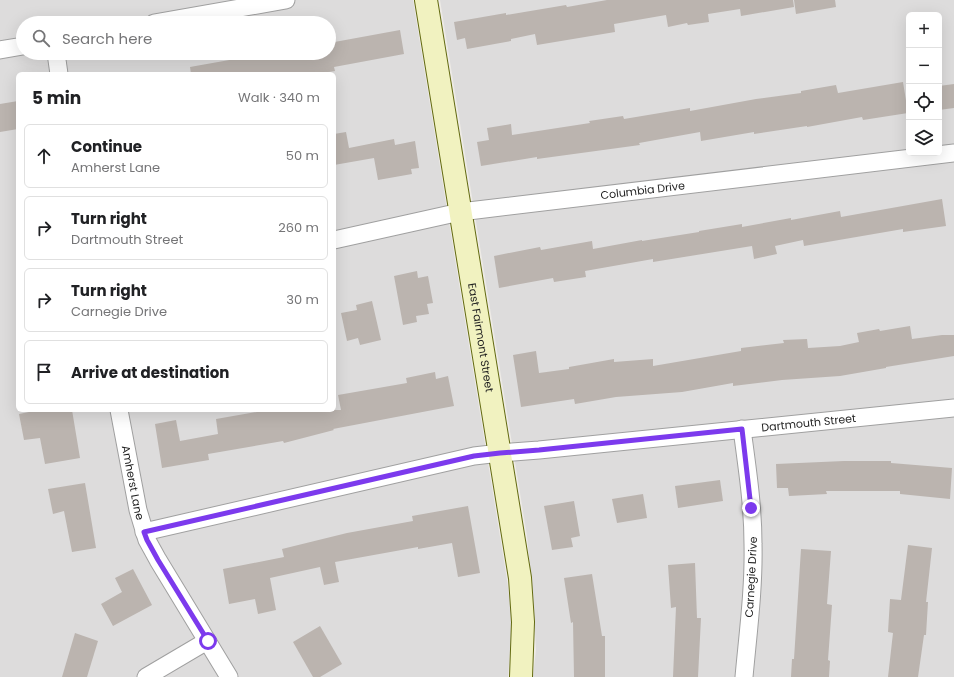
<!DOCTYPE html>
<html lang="en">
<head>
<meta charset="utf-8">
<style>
  :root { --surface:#fff; --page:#f2f2f2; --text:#202124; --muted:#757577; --line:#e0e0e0 }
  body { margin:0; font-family:Poppins,sans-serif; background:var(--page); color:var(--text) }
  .controls { position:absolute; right:12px; top:12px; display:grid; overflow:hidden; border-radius:6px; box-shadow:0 4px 16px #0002 }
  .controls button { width:36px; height:36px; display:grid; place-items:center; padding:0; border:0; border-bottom:1px solid var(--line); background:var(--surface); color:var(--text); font:20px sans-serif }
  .stop { position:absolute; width:12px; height:12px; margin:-9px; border:3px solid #7c3aed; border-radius:50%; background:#fff }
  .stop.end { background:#7c3aed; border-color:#fff; box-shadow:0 1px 4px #0008 }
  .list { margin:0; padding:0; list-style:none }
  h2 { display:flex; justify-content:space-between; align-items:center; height:52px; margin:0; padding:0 16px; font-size:17px }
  h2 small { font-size:13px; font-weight:400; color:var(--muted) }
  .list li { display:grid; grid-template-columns:26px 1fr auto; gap:12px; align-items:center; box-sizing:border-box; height:64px; margin:0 8px 8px; padding:0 8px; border:1px solid var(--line); border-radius:6px }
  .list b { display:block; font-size:15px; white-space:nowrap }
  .list p { margin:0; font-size:13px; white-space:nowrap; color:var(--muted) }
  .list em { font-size:13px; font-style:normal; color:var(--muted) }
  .icon { flex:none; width:22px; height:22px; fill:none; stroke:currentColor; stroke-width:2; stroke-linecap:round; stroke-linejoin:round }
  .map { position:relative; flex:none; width:954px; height:677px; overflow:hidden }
  .search { position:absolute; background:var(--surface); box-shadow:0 4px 16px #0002; left:16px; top:16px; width:320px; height:44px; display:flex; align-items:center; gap:10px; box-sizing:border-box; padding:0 14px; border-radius:22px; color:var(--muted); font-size:15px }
  .panel { position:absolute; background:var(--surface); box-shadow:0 4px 16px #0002; left:16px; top:72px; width:320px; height:340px; border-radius:6px }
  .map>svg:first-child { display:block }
</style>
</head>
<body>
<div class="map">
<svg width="954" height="677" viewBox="0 0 954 677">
  <rect width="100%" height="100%" fill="#eeebe6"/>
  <g fill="#dddcdc" fill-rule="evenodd">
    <path d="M0,0H413L507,580L512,621L508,677H0ZM23,23H329V53H23ZM18,74H334V410H18Z"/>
    <path d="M440,0H954V677H533L536,650L534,610L527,536ZM909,15H939V153H909Z"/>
  </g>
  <g fill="#bbb4af">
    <path d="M607,0H793L794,7L741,16L740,9L708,14L709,22L688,25L687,23L668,27L666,15L614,24L615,32L537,45L535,34L511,39V41L467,49L465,38L457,40L454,22L506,13V15L566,5L567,7Z"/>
    <path d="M794,0H835L836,7L796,14Z"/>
    <path d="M400,30L404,54L334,67L335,71L317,74H191L190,67L269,53H329V43Z"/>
    <path d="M903,82L908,113L863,120L862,117L807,127V126L754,134V132L701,141L700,132L639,143L640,145L537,159V157L481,166L477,142L489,140L487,128L511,124L512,135L590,123L589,121L623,116L624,119L690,108V111L756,99L801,93V91L836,85L838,93Z"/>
    <path d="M954,84V108L939,110V86Z"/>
    <path d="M18,101V129L0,132V104Z"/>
    <path d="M346,132L349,148L394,139L395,145L415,141L419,168L411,169L412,174L378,180L374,158L334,165V134Z"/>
    <path d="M942,199L946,226L903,232V229L804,246L803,240L775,246L777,254L754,259L752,246L653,262V259L585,271L586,277L554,282L553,278L499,288L494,256L540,247L541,250L592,241L593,249L642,240V241L699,232V231L742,224V227L791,218V220L840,211L841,217Z"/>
    <path d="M417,271L418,278L428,276L433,303L427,304L429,314L416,316L417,322L403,325L394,276Z"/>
    <path d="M372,301L381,340L360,345L358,338L347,341L341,313L357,310L356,305Z"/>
    <path d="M910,326L912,339L942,335H954V356L886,367V368L840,376L782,380L733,386V383L682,392L616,397L575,404L574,399L521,407L513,355L536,351L539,373L569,369V367L614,359V362L653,359V366L741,351V348L784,343L783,340L807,339L808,348L840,346L859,342L857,333L879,329L880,331Z"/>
    <path d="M435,372L436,379L448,376L454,406L333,429L334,430L284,443L283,441L208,454L209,460L162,468L155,424L176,420L180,441L218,434L216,419L268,410H341L338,395L407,383L406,378Z"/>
    <path d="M39,410H72L80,458L45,464L40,438L24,440L19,414Z"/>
    <path d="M844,461H891V463L952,468L950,499L900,494V491H826L827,494L789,496L788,488H777L776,464Z"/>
    <path d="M720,480L723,501L678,508L675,486Z"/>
    <path d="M85,483L96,548L72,552L64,511L53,514L48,489Z"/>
    <path d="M643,494L647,518L617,523L612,499Z"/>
    <path d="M574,501L580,536L571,538L573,547L552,550L544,506Z"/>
    <path d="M468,506L480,573L458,577L452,543L418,549V547L335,562L339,582L324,585L320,567L270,578L276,610L258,614L255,599L229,604L223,569L284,557L282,549L347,533L413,521L412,516Z"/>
    <path d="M908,545L932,548L926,602H928L926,635H924L918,677H888L893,633L888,632L890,599L901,600Z"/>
    <path d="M801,549L831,551L827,604L832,605L828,660L830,661L829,677H791L792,659H794Z"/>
    <path d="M695,563L697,618H701L698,677H673L676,607L671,608L668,565Z"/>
    <path d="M133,569L152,605L113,626L101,604L122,592L115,578Z"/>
    <path d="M592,574L602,636H605V677H574L573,622L571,623L564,578Z"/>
    <path d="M320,626L342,664L320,677H313L293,642Z"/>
    <path d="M75,633L98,641L87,677H62Z"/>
  </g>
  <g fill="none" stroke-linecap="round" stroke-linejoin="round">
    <g stroke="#a0a0a0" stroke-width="19">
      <g id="street">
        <path d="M154,23L286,0"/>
        <path d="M0,50L23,46"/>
        <path d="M56,53L59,74"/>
        <path id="s1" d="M334,240L460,212L954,153"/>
        <path id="s2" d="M119,410L138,510L147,540L158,560L229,677"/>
        <path d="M742,429C747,467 753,505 753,544C754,588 748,633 744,677"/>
        <path id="s3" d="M144,532L474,456L500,453L539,450L954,408"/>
        <path d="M146,677L207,641"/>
      </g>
    </g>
    <g stroke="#636a11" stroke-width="24">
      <g id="secondary">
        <path id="s4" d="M426,0L520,578L523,622L521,677"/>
      </g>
    </g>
    <use href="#street" stroke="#fff" stroke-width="17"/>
    <use href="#secondary" stroke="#f1f2c0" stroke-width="22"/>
  </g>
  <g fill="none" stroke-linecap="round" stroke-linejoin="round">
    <path stroke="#7c3aed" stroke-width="5" d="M208,641L158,560L147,540L144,532L474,456L500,453L539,450L742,429L751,508"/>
  </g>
  <g text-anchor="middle" stroke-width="3.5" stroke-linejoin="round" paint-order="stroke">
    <g font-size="11" fill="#1f1f1f" stroke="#fff">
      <text dy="4" stroke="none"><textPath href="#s1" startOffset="313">Columbia Drive</textPath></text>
      <text dy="4" stroke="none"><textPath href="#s4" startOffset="342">East Fairmont Street</textPath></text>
      <text dy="4" stroke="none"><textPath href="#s3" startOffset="675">Dartmouth Street</textPath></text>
      <text dy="4" stroke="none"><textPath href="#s2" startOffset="74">Amherst Lane</textPath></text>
      <text transform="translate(751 577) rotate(-87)" y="4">Carnegie Drive</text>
    </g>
  </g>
</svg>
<div class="controls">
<button>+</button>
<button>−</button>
<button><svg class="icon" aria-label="locate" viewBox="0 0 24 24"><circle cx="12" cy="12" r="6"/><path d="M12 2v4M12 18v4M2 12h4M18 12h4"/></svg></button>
<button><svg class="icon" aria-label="layers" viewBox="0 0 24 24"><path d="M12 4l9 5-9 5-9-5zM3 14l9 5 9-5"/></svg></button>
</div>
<div class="stop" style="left:208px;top:641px"></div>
<div class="stop end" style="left:751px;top:508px"></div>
<div class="search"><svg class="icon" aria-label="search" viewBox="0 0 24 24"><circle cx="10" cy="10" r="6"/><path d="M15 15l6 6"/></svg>Search here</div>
<section class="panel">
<h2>5 min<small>Walk · 340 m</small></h2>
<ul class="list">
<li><svg class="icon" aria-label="ahead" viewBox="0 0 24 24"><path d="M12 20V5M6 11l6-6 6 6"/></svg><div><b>Continue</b><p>Amherst Lane</p></div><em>50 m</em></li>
<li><svg class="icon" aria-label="right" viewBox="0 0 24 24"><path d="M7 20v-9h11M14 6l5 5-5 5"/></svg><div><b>Turn right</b><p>Dartmouth Street</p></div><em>260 m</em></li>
<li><svg class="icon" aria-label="right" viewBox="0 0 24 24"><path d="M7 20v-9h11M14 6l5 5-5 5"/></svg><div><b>Turn right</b><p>Carnegie Drive</p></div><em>30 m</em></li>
<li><svg class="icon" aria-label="arrive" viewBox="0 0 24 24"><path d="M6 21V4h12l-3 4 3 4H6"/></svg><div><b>Arrive at destination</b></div></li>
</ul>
</section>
</div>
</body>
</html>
